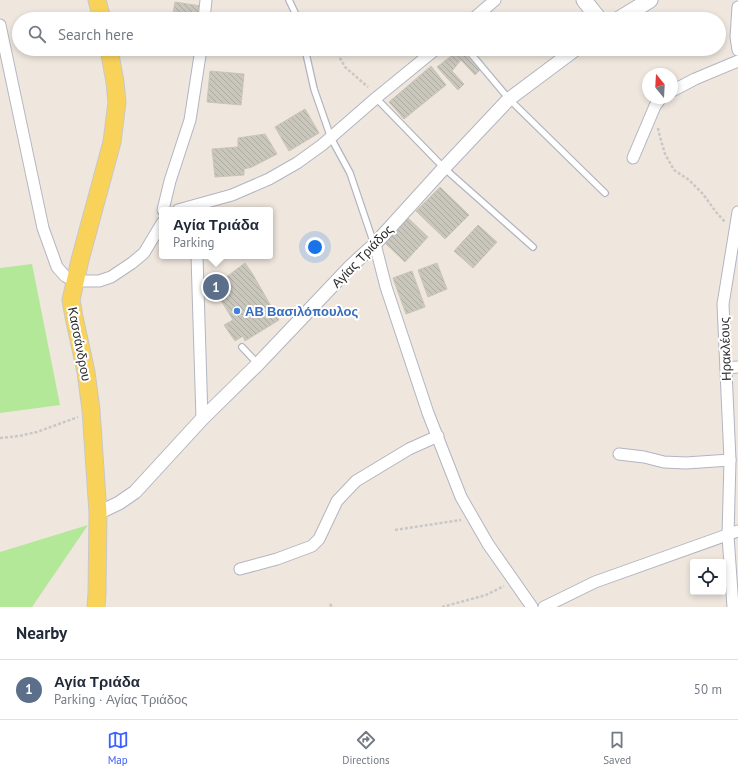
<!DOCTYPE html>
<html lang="en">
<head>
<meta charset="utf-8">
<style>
  :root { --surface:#fff; --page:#f2f2f3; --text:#1f2937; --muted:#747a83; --line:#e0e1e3; --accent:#3b60ff }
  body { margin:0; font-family:"PT Sans",sans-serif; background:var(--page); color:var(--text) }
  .controls { position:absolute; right:12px; bottom:12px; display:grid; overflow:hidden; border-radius:4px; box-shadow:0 2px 6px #0003 }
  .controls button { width:36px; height:36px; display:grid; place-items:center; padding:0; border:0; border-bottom:1px solid var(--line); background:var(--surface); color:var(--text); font:20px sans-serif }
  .compass { position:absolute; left:642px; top:68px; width:36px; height:36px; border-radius:50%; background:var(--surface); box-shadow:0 2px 6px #0003; rotate:342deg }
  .you { position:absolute; left:315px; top:247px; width:14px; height:14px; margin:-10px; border:3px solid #fff; border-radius:50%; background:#1a73e8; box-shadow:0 0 0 6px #1a73e833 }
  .badge { display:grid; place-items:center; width:26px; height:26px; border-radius:50%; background:var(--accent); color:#fff; font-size:13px; font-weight:700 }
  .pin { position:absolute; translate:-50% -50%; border:2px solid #fff; box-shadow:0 1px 4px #0006 }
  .popup { position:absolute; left:159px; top:207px; width:114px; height:52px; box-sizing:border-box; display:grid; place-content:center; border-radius:4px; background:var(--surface); filter:drop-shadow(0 1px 3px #0005); font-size:13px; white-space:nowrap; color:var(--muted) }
  .popup b { font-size:15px; color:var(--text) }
  .popup::after { content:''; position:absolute; left:50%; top:100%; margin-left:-8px; border:8px solid transparent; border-top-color:var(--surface) }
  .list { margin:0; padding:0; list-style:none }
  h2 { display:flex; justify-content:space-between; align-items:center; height:52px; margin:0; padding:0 16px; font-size:17px }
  h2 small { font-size:13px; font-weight:400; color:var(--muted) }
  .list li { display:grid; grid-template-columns:26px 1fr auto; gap:12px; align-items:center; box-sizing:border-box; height:60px; padding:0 16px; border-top:1px solid var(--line) }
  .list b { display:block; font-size:15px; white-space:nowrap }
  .list p { margin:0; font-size:13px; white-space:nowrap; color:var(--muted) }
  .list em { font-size:13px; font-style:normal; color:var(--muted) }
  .icon { flex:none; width:22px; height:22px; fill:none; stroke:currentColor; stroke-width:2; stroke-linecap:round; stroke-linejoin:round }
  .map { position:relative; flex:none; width:738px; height:607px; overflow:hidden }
  .search { position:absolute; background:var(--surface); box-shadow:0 2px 6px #0003; left:12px; right:12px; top:12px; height:44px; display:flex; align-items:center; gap:10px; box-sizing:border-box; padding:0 14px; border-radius:22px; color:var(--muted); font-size:15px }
  .sheet { height:112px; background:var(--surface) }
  nav { display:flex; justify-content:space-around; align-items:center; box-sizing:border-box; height:56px; border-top:1px solid var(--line); background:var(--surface); font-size:11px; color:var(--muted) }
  nav a { display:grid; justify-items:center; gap:2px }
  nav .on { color:var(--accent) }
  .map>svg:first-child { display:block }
</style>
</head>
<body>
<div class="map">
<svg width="738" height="607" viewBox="0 0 738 607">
  <defs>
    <pattern id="building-back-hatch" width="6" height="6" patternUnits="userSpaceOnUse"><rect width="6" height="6" fill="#c9c6bc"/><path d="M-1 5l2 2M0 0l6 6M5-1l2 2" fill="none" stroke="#adaaa2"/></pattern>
  </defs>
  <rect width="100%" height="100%" fill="#efe7de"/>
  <g fill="#b3e898">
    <path d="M32,264L60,405L0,413V268Z"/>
    <path d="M88,525L32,607H0V552Z"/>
  </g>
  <g fill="url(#building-back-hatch)" stroke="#cbc4b7">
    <path d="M175,2L201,6L199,19H172Z"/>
    <path d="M275,49H297L298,51L275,53Z"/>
    <path d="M460,49L480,70L475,75L461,60L452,71L464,84L458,90L437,67Z"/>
    <path d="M431,66L446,85L404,119L389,102Z"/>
    <path d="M210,71L244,74L241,105L207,102Z"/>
    <path d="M305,109L319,133L289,151L275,127Z"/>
    <path d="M265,134L277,154L252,167L244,169V175L215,177L212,149L238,147V138Z"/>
    <path d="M440,187L469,215L445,239L416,211Z"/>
    <path d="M407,217L428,237L405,262L384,242Z"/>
    <path d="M478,225L497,242L473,268L454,251Z"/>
    <path d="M245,263L252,273L279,320L245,341L243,336L235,341L224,325L233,320L217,294L231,286L225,278Z"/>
    <path d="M437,263L447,289L428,297L418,270Z"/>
    <path d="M412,271L425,307L406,314L393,278Z"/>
  </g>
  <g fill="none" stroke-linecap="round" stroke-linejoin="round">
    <g stroke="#b2b5c1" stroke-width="8">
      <g id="service">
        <path d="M289,0L298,19"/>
        <path d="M305,49L314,89L331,138L350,173L374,244"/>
        <path d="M467,49L509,99L605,193"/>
        <path d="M376,98L444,168L533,247"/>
        <path d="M198,289L216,287"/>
        <path d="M242,347L258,364"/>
      </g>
    </g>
    <g stroke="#b2b5c1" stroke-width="13">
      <g id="minor">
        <path d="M738,7L736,37L738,50"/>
        <path d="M204,19L206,0"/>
        <path d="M473,19L495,0"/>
        <path d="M0,25L43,228L57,267L65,276L74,281H99L111,277L132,263L144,253L162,223"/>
        <path d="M672,91L695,79L738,61"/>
        <path d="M633,158L655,106L661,98"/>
        <path d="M163,210L170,181L190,120L201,49"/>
        <path d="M178,210L232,195L269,179L297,163L322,145L376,98L436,49"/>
        <path d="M375,244L386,287L428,413L461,497L488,544L532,607"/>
        <path d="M197,256L202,419"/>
        <path d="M726,368L738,367"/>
        <path d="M619,454L644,457L664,462L686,463L730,460"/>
        <path d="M240,569L277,559L312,546L319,539L337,501L356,481L409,449L438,436"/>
        <path d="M544,607L595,582L738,531"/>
        <path d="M733,607L728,536L730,460L723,304L738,212"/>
      </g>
    </g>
    <g stroke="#b2b5c1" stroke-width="15">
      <path id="tertiary" d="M98,513L119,503L135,492L202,419L258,364L351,266L375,244L444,168L509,99L576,49"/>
    </g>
    <g stroke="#b2b5c1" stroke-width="17">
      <g id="secondary">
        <path d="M584,0L599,19"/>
        <path d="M619,19L650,0"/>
      </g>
    </g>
    <g stroke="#c8c8c8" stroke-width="19">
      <g id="primary">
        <path d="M97,0L102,19"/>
        <path d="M96,607L97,593L98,513L91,410L86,372L74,317L71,300L80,260L112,142L117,102L115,82L109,49"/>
      </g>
    </g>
    <g stroke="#c8c8c8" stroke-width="2.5" stroke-dasharray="3 2" stroke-linecap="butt">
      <path d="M335,49L345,67L368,87"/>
      <path d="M658,128L660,137L665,154L674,170L689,180L703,194L716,212L725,222"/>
      <path d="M0,438L19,436L37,432L78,417"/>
      <path d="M395,530L461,520"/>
      <path d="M330,604L332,607"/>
      <path d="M442,607L486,595L504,586"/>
    </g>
    <use href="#service" stroke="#fff" stroke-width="5.5"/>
    <use href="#minor" stroke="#fff" stroke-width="11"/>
    <use href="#tertiary" stroke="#fff" stroke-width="13"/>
    <use href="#secondary" stroke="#fff" stroke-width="15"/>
    <use href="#primary" stroke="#f9d359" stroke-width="17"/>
  </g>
  <circle fill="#3f7fe0" stroke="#fff" stroke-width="1.5" cx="237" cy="311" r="4"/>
  <g text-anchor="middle" stroke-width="4" stroke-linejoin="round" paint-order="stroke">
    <g font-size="13" fill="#2c2c2c" stroke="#fff">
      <text transform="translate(362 256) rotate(-46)" y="5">Αγίας Τριάδος</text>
      <text transform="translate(80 344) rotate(79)" y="5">Κασσάνδρου</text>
      <text transform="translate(725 349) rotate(-92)" y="5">Ηρακλέους</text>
    </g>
    <g font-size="13" font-weight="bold" fill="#366cbe" stroke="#fff" text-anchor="start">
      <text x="245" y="316">ΑΒ Βασιλόπουλος</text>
    </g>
  </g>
</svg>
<div class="controls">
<button><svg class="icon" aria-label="locate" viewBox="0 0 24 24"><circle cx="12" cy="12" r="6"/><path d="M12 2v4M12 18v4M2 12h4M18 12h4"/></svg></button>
</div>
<svg class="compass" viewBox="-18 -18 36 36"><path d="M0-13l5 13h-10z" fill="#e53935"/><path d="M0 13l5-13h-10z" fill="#747a83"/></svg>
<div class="you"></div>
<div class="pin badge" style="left:216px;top:287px;background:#5c6f8a">1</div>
<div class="popup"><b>Αγία Τριάδα</b>Parking</div>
<div class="search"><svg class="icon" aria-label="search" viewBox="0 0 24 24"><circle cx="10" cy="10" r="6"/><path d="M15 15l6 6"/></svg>Search here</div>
</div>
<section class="sheet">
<h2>Nearby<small></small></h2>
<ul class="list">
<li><span class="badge" style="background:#5c6f8a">1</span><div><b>Αγία Τριάδα</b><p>Parking · Αγίας Τριάδος</p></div><em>50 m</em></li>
</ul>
</section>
<nav>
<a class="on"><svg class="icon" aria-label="map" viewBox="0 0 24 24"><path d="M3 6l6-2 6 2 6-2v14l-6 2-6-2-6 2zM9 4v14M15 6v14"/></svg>Map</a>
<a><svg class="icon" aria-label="directions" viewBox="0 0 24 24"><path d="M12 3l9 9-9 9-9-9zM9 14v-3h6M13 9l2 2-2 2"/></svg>Directions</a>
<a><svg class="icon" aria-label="saved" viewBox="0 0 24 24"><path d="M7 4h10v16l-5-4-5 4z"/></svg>Saved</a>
</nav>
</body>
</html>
